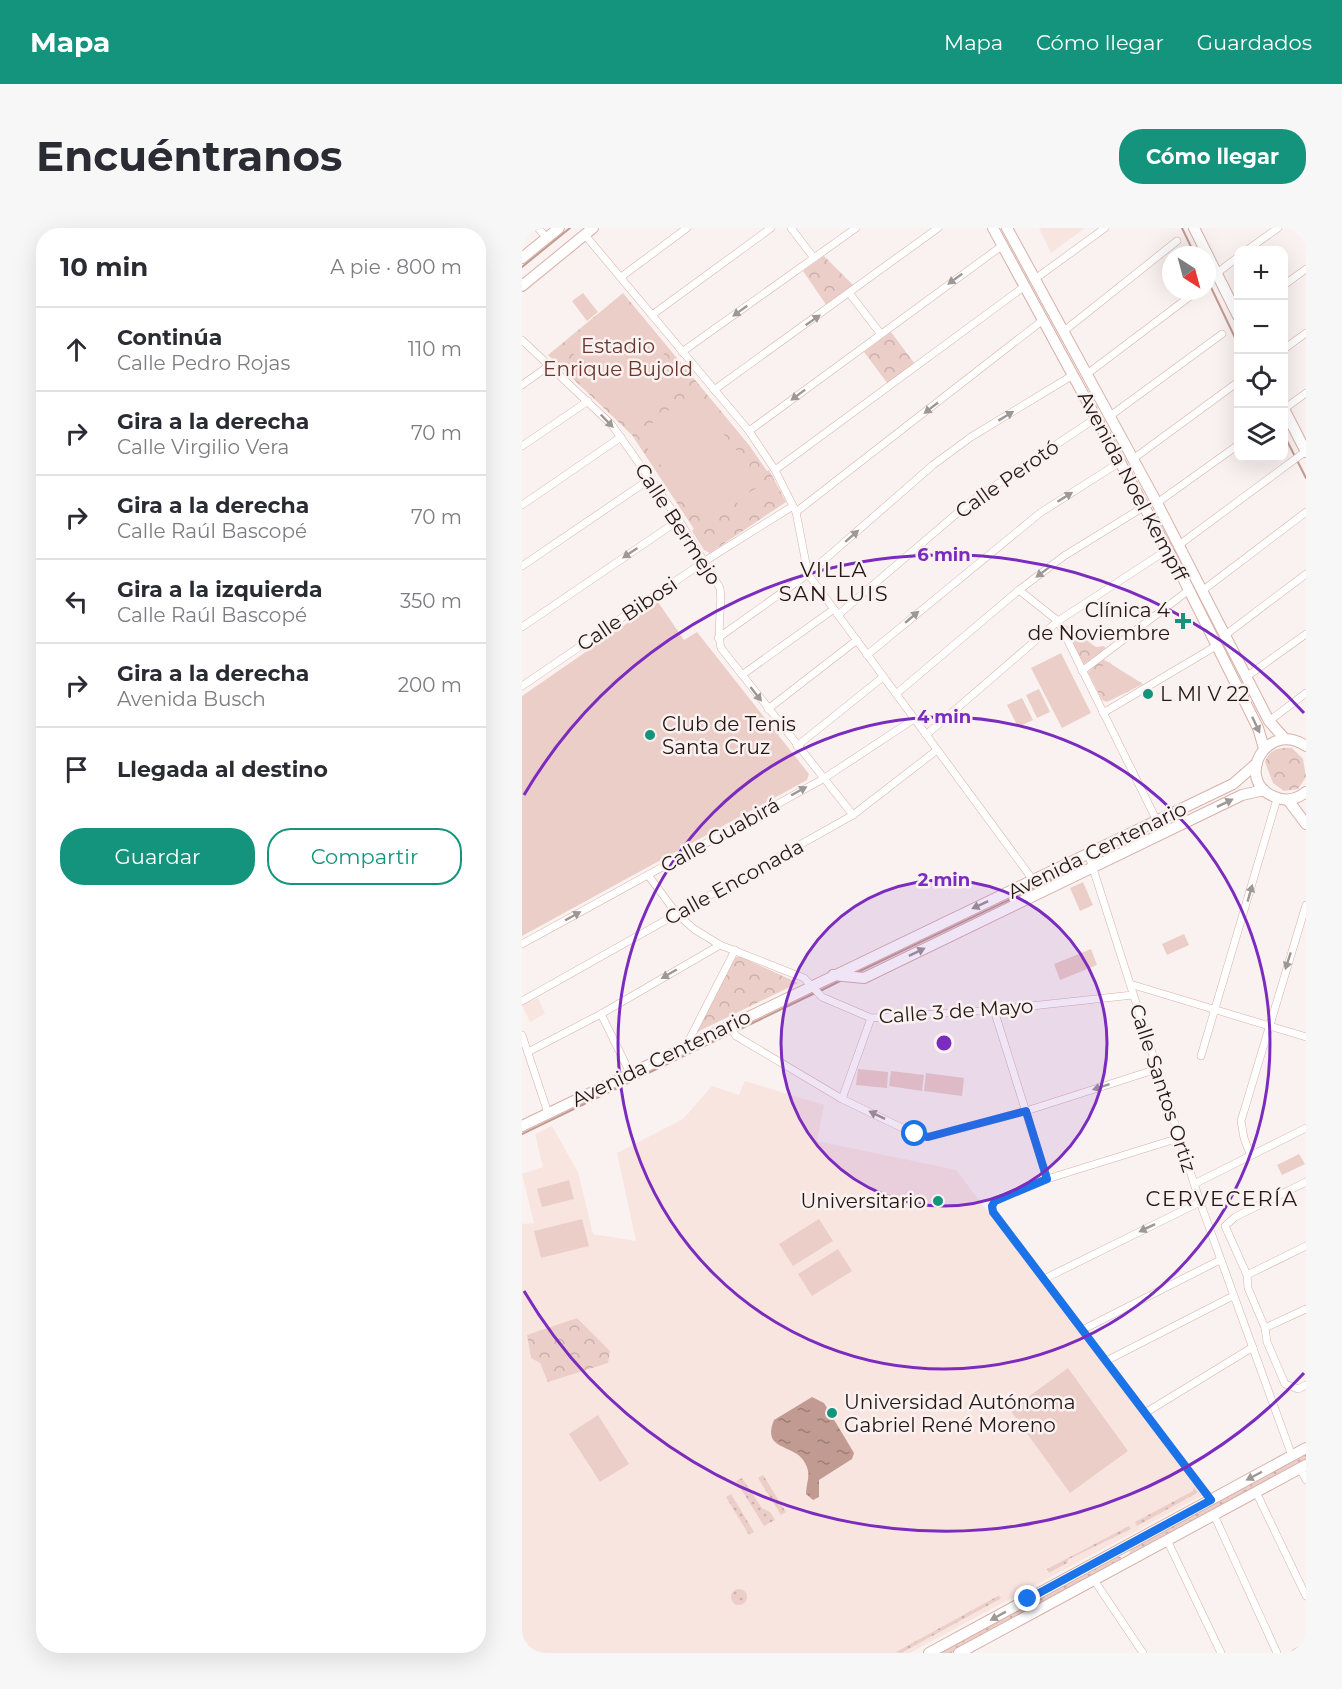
<!DOCTYPE html>
<html lang="es">
<head>
<meta charset="utf-8">
<style>
  :root { --surface:#fff; --page:#f7f7f7; --text:#2b2b33; --muted:#7c7c81; --line:#e1e1e2; --accent:#14947c }
  body { margin:0; font-family:Montserrat,sans-serif; background:var(--page); color:var(--text) }
  .controls { position:absolute; right:18px; top:18px; display:grid; overflow:hidden; border-radius:12px; box-shadow:0 6px 24px #0002 }
  .controls button { width:54px; height:54px; display:grid; place-items:center; padding:0; border:0; border-bottom:2px solid var(--line); background:var(--surface); color:var(--text); font:30px sans-serif }
  .compass { position:absolute; left:640px; top:18px; width:54px; height:54px; border-radius:50%; background:var(--surface); box-shadow:0 6px 24px #0002; rotate:144deg }
  .stop { position:absolute; width:18px; height:18px; margin:-14px; border:4px solid #1a73e8; border-radius:50%; background:#fff }
  .stop.end { background:#1a73e8; border-color:#fff; box-shadow:0 2px 6px #0008 }
  .list { margin:0; padding:0; list-style:none }
  h2 { display:flex; justify-content:space-between; align-items:center; height:78px; margin:0; padding:0 24px; font-size:26px }
  h2 small { font-size:20px; font-weight:400; color:var(--muted) }
  .list li { display:grid; grid-template-columns:39px 1fr auto; gap:18px; align-items:center; box-sizing:border-box; height:84px; padding:0 24px; border-top:2px solid var(--line) }
  .list b { display:block; font-size:22px; white-space:nowrap }
  .list p { margin:0; font-size:20px; white-space:nowrap; color:var(--muted) }
  .list em { font-size:20px; font-style:normal; color:var(--muted) }
  .actions { display:flex; gap:12px; padding:18px 24px }
  .actions a { flex:1; padding:14px 0; border:2px solid var(--accent); border-radius:24px; text-align:center; font-size:21px; color:var(--accent) }
  .actions .main { background:var(--accent); color:#fff }
  .icon { flex:none; width:33px; height:33px; fill:none; stroke:currentColor; stroke-width:2; stroke-linecap:round; stroke-linejoin:round }
  .map { position:relative; flex:none; width:784px; height:1425px; overflow:hidden; border-radius:24px }
  header { display:flex; align-items:center; gap:36px; box-sizing:border-box; height:84px; padding:0 30px; background:var(--accent); color:#fff }
  header strong { font-size:28px }
  nav { display:flex; gap:33px; margin-inline-start:auto; font-size:21px }
  .intro { display:flex; align-items:center; justify-content:space-between; box-sizing:border-box; height:144px; padding:0 36px }
  h1 { margin:0; font-size:42px }
  .button { padding:15px 27px; border-radius:24px; background:var(--accent); color:#fff; font-size:21px; font-weight:700 }
  main { display:flex; gap:36px; padding:0 36px }
  aside { flex:1; background:var(--surface); border-radius:24px; box-shadow:0 6px 24px #0002 }
  .map>svg:first-child { display:block }
</style>
</head>
<body>
<header>
<strong>Mapa</strong>
<nav><a>Mapa</a><a>Cómo llegar</a><a>Guardados</a></nav>
</header>
<div class="intro"><h1>Encuéntranos</h1><a class="button">Cómo llegar</a></div>
<main>
<aside>
<h2>10 min<small>A pie · 800 m</small></h2>
<ul class="list">
<li><svg class="icon" aria-label="ahead" viewBox="0 0 24 24"><path d="M12 20V5M6 11l6-6 6 6"/></svg><div><b>Continúa</b><p>Calle Pedro Rojas</p></div><em>110 m</em></li>
<li><svg class="icon" aria-label="right" viewBox="0 0 24 24"><path d="M7 20v-9h11M14 6l5 5-5 5"/></svg><div><b>Gira a la derecha</b><p>Calle Virgilio Vera</p></div><em>70 m</em></li>
<li><svg class="icon" aria-label="right" viewBox="0 0 24 24"><path d="M7 20v-9h11M14 6l5 5-5 5"/></svg><div><b>Gira a la derecha</b><p>Calle Raúl Bascopé</p></div><em>70 m</em></li>
<li><svg class="icon" aria-label="left" viewBox="0 0 24 24"><path d="M17 20v-9H6M10 6l-5 5 5 5"/></svg><div><b>Gira a la izquierda</b><p>Calle Raúl Bascopé</p></div><em>350 m</em></li>
<li><svg class="icon" aria-label="right" viewBox="0 0 24 24"><path d="M7 20v-9h11M14 6l5 5-5 5"/></svg><div><b>Gira a la derecha</b><p>Avenida Busch</p></div><em>200 m</em></li>
<li><svg class="icon" aria-label="arrive" viewBox="0 0 24 24"><path d="M6 21V4h12l-3 4 3 4H6"/></svg><div><b>Llegada al destino</b></div></li>
</ul>
<div class="actions"><a class="main">Guardar</a><a>Compartir</a></div>
</aside>
<div class="map">
<svg width="784" height="1425" viewBox="0 0 784 1425">
  <defs>
    <pattern id="grass-dots" width="8" height="8" patternUnits="userSpaceOnUse" patternTransform="scale(1.5)"><rect width="8" height="8" fill="#eccec8"/><path d="M2 2h.1M6 6h.1" fill="none" stroke="#cab0ab" stroke-width="1.8" stroke-linecap="round"/></pattern>
    <pattern id="park-crowns" width="20" height="18" patternUnits="userSpaceOnUse" patternTransform="scale(1.5)"><rect width="20" height="18" fill="#eccec8"/><path d="M2 6a3 3 0 1 1 6 0M12 15a3 3 0 1 1 6 0" fill="none" stroke="#cab0ab"/></pattern>
    <pattern id="water-ripples" width="26" height="14" patternUnits="userSpaceOnUse" patternTransform="scale(1.5)"><rect width="26" height="14" fill="#c19a92"/><path d="M2 4q2-2 4 0t4 0M15 11q2-2 4 0t4 0" fill="none" stroke="#9d7d76"/></pattern>
  </defs>
  <rect width="100%" height="100%" fill="#faf2f0"/>
  <g fill="#f9e5e0">
    <path d="M517,0H563L529,25Z"/>
    <path d="M16,770L23,786L8,794L0,777Z"/>
    <path d="M223,853L302,877L295,913L434,942L681,1267L388,1425H0V996L12,995L0,946L21,939L13,906L30,898L56,944L71,1006L114,1013L95,925L161,891L190,858L217,867Z"/>
  </g>
  <g fill="url(#grass-dots)">
    <path d="M784,1225V1232L607,1326L609,1321Z"/>
    <path d="M241,1247L264,1284L259,1287L236,1250Z"/>
    <path d="M220,1250L240,1280L248,1284L253,1292L242,1298L214,1253Z"/>
    <path d="M672,1258L675,1265L615,1298L613,1294L671,1263Z"/>
    <path d="M209,1266L232,1304L227,1307L204,1269Z"/>
    <path d="M607,1298L609,1301L547,1331L545,1335L527,1345L525,1341Z"/>
    <path d="M594,1329H599V1332L429,1425H418Z"/>
    <circle cx="217" cy="1369" r="8"/>
    <path d="M476,1368L479,1369L478,1371L379,1425L374,1424Z"/>
  </g>
  <g fill="url(#park-crowns)">
    <path d="M302,28L332,58L305,78L281,43Z"/>
    <path d="M101,65L227,217L245,243L247,242L264,274L188,325L182,322L170,303L172,301L110,207L26,127Z"/>
    <path d="M369,104L393,136L366,156L342,124Z"/>
    <path d="M542,396L574,419L582,418L584,421L562,436C552,428 543,408 542,396Z"/>
    <path d="M581,431L621,456L585,474L580,472L566,444Z"/>
    <path d="M770,520L781,531L784,549L776,561L762,563L751,555L743,534C747,521 758,519 770,520Z"/>
    <path d="M214,729H219L276,755L173,805Z"/>
    <path d="M55,1090L88,1123L86,1135L26,1154L18,1135L9,1130L5,1107Z"/>
  </g>
  <g fill="#eccec8">
    <path d="M61,65L76,84L65,93L50,73Z"/>
    <path d="M99,74L167,156L112,201L45,118Z"/>
    <path d="M169,165L234,247L180,289L115,207Z"/>
    <path d="M239,257L249,271L223,288L214,273Z"/>
    <path d="M136,374L162,412L175,404L287,546L285,552L0,708V468Z"/>
    <path d="M539,425L569,485L540,500L509,440Z"/>
    <path d="M588,434L602,461L587,469L573,442Z"/>
    <path d="M517,461L528,484L515,490L504,467Z"/>
    <path d="M500,470L511,492L496,499L485,477Z"/>
    <path d="M561,654L571,677L558,683L548,660Z"/>
    <path d="M662,706L667,717L645,727L640,716Z"/>
    <path d="M569,721L575,737L538,752L532,736Z"/>
    <path d="M336,841L366,844L365,860L334,857Z"/>
    <path d="M369,843L402,847L400,863L367,858Z"/>
    <path d="M404,845L442,850L440,868L402,863Z"/>
    <path d="M777,926L783,936L760,947L755,937Z"/>
    <path d="M47,952L52,971L20,979L15,961Z"/>
    <path d="M60,991L67,1018L19,1030L12,1003Z"/>
    <path d="M297,991L311,1013L271,1038L257,1016Z"/>
    <path d="M316,1021L330,1043L290,1068L276,1046Z"/>
    <path d="M546,1140L606,1223L548,1265L488,1182Z"/>
    <path d="M76,1187L107,1236L78,1254L47,1206Z"/>
  </g>
  <path fill="url(#water-ripples)" d="M290,1169L302,1175L332,1225L330,1231L297,1252V1269L291,1272L284,1266C284,1254 290,1247 283,1235C273,1215 239,1224 252,1192Z"/>
  <g fill="none" stroke-linecap="round" stroke-linejoin="round">
    <g stroke="#c19a92" stroke-width="2">
      <path d="M660,0L673,27"/>
      <path d="M0,39L48,0"/>
      <path d="M685,51L716,116"/>
      <path d="M762,207L784,250"/>
      <path d="M334,745L543,645"/>
      <path d="M298,763L320,752"/>
      <path d="M214,803L293,765"/>
      <path d="M0,906L209,805"/>
    </g>
    <g stroke="#d8b0a8" stroke-width="8">
      <g id="street">
        <path d="M16,0L25,10"/>
        <path d="M269,0L292,30"/>
        <path d="M63,7L227,203L253,242L274,284L286,346L511,652"/>
        <path d="M725,22L756,0"/>
        <path d="M695,45L716,29"/>
        <path d="M99,49L165,0"/>
        <path d="M513,51L583,0"/>
        <path d="M762,57L784,41"/>
        <path d="M328,66L358,105"/>
        <path d="M130,87L249,0"/>
        <path d="M542,103L655,13"/>
        <path d="M0,112L90,197L157,292L198,360C201,381 194,400 199,420L331,587"/>
        <path d="M762,121L784,105"/>
        <path d="M160,124L334,0"/>
        <path d="M565,146L675,63"/>
        <path d="M0,157L28,137"/>
        <path d="M192,162L416,0"/>
        <path d="M762,181L784,165"/>
        <path d="M588,188L700,106"/>
        <path d="M227,203L481,17"/>
        <path d="M0,218L66,173"/>
        <path d="M611,231L716,154"/>
        <path d="M253,242L503,58"/>
        <path d="M635,275L716,217"/>
        <path d="M0,277L99,209"/>
        <path d="M274,284L521,92"/>
        <path d="M657,317L784,223"/>
        <path d="M0,338L128,251"/>
        <path d="M497,362L536,393L635,593"/>
        <path d="M680,363L784,284"/>
        <path d="M316,387L447,275L574,190"/>
        <path d="M0,399L157,292"/>
        <path d="M702,408L784,346"/>
        <path d="M196,410L286,346L411,237L449,209L551,147"/>
        <path d="M345,427L518,285L598,234"/>
        <path d="M560,443L667,362"/>
        <path d="M220,447L312,381"/>
        <path d="M724,449L784,406"/>
        <path d="M0,458L183,333L271,278"/>
        <path d="M374,466L497,362L542,328L623,278"/>
        <path d="M246,481L335,412"/>
        <path d="M581,485L694,418"/>
        <path d="M747,493L784,465"/>
        <path d="M404,507L536,393L645,322"/>
        <path d="M275,518L361,449"/>
        <path d="M566,625L678,974L770,1228"/>
        <path d="M126,647L155,686L172,701L198,717L282,750L300,769L349,790L472,782L611,767"/>
        <path d="M0,716L301,551L392,491"/>
        <path d="M608,756L784,809"/>
        <path d="M0,773L331,587L415,522"/>
        <path d="M472,782L525,951"/>
        <path d="M79,786L108,845"/>
        <path d="M207,797L214,808L320,871L393,906L406,909L504,883L635,841"/>
        <path d="M0,807L26,885"/>
        <path d="M164,818L213,722"/>
        <path d="M6,824L79,786L198,717"/>
        <path d="M679,828L755,571"/>
        <path d="M320,871L349,790"/>
        <path d="M657,910L525,951L473,973L470,978L471,984L689,1272"/>
        <path d="M728,926L722,910L719,893L784,677"/>
        <path d="M784,954L713,989L703,998L725,1047L726,1060L743,1100L745,1114L763,1156L776,1161L784,1157"/>
        <path d="M672,956L784,900"/>
        <path d="M725,1047L784,1018"/>
        <path d="M522,1051L678,974"/>
        <path d="M743,1100L784,1081"/>
        <path d="M560,1102L698,1032"/>
        <path d="M584,1133L711,1068"/>
        <path d="M623,1185L731,1119"/>
        <path d="M778,1240L784,1252"/>
        <path d="M734,1264L784,1368"/>
        <path d="M692,1287L755,1425"/>
        <path d="M645,1312L699,1425"/>
        <path d="M572,1352L621,1425"/>
        <path d="M773,1425L784,1419"/>
      </g>
    </g>
    <g stroke="#d8b0a8" stroke-width="12">
      <g id="secondary">
        <path d="M471,0L662,352L736,500L742,520"/>
        <path d="M485,0L635,275L747,493L763,511"/>
        <path d="M672,0L716,88"/>
        <path d="M762,181L784,224"/>
        <path d="M784,518C743,491 712,554 753,569C764,574 775,571 784,564"/>
        <path d="M766,572L784,596"/>
        <path d="M311,747L342,750L720,567L742,562"/>
        <path d="M0,898L711,556L735,535"/>
        <path d="M407,1425L784,1220"/>
        <path d="M437,1425L784,1237"/>
      </g>
    </g>
    <g stroke="#d8b0a8" stroke-width="12">
      <g id="primary">
        <path d="M0,30L37,0"/>
        <path d="M0,58L71,0"/>
      </g>
    </g>
    <use href="#street" stroke="#fff" stroke-width="7"/>
    <use href="#secondary" stroke="#fff" stroke-width="10"/>
    <use href="#primary" stroke="#fff" stroke-width="10"/>
  </g>
  <defs><path id="oneway-solid" d="M-6-.8H1V-3.2L6.5 0L1 3.2V.8H-6Z" transform="scale(1.5)"/></defs>
  <g fill="#9d9795">
    <use href="#oneway-solid" transform="translate(433 51) rotate(144)"/>
    <use href="#oneway-solid" transform="translate(218 83) rotate(144)"/>
    <use href="#oneway-solid" transform="translate(291 92) rotate(-35)"/>
    <use href="#oneway-solid" transform="translate(276 167) rotate(143)"/>
    <use href="#oneway-solid" transform="translate(409 180) rotate(142)"/>
    <use href="#oneway-solid" transform="translate(484 188) rotate(-31)"/>
    <use href="#oneway-solid" transform="translate(85 193) rotate(46)"/>
    <use href="#oneway-solid" transform="translate(543 269) rotate(-32)"/>
    <use href="#oneway-solid" transform="translate(330 308) rotate(-41)"/>
    <use href="#oneway-solid" transform="translate(108 325) rotate(146)"/>
    <use href="#oneway-solid" transform="translate(521 344) rotate(143)"/>
    <use href="#oneway-solid" transform="translate(390 389) rotate(-40)"/>
    <use href="#oneway-solid" transform="translate(234 466) rotate(52)"/>
    <use href="#oneway-solid" transform="translate(734 497) rotate(65)"/>
    <use href="#oneway-solid" transform="translate(277 563) rotate(-29)"/>
    <use href="#oneway-solid" transform="translate(703 575) rotate(-26)"/>
    <use href="#oneway-solid" transform="translate(728 665) rotate(-74)"/>
    <use href="#oneway-solid" transform="translate(458 677) rotate(155)"/>
    <use href="#oneway-solid" transform="translate(51 688) rotate(-29)"/>
    <use href="#oneway-solid" transform="translate(395 724) rotate(-26)"/>
    <use href="#oneway-solid" transform="translate(766 733) rotate(108)"/>
    <use href="#oneway-solid" transform="translate(147 746) rotate(150)"/>
    <use href="#oneway-solid" transform="translate(579 859) rotate(162)"/>
    <use href="#oneway-solid" transform="translate(355 887) rotate(-154)"/>
    <use href="#oneway-solid" transform="translate(625 1000) rotate(154)"/>
    <use href="#oneway-solid" transform="translate(732 1248) rotate(152)"/>
    <use href="#oneway-solid" transform="translate(476 1388) rotate(151)"/>
  </g>
  <g fill="none" stroke-linecap="round" stroke-linejoin="round">
    <path stroke="#1a73e8" stroke-width="8" d="M393,906L406,909L504,883L525,951L473,973L470,978L471,984L689,1272L506,1371"/>
  </g>
  <circle cx="422" cy="815" r="163" fill="#7b2cbf" fill-opacity=".12"/>
  <g fill="none" stroke="#7b2cbf" stroke-width="3">
    <circle cx="422" cy="815" r="163"/>
    <circle cx="422" cy="815" r="326"/>
    <path d="M782 1145A488 488 0 0 1 2 1063M2 567A488 488 0 0 1 782 485"/>
  </g>
  <g fill="#14947c" stroke="#faf2f0" stroke-width="2">
    <path d="M658 384h6v6h6v6h-6v6h-6v-6h-6v-6h6z"/>
    <circle cx="626" cy="466" r="6"/>
    <circle cx="128" cy="507" r="6"/>
    <circle cx="416" cy="973" r="6"/>
    <circle cx="310" cy="1185" r="6"/>
  </g>
  <g text-anchor="middle" stroke-width="5" stroke-linejoin="round" paint-order="stroke">
    <g font-size="20" fill="#6b362c" stroke="#faf2f0">
      <text x="96" y="125">Estadio<tspan x="96" dy="23">Enrique Bujold</tspan></text>
    </g>
    <g font-size="20" fill="#251714" stroke="#faf2f0">
      <text transform="translate(485 251) rotate(-35)" y="7">Calle Perotó</text>
      <text transform="translate(611 258) rotate(62)" y="7">Avenida Noel Kempff</text>
      <text transform="translate(156 296) rotate(57)" y="7">Calle Bermejo</text>
      <text transform="translate(105 386) rotate(-34)" y="7">Calle Bibosi</text>
      <text transform="translate(198 607) rotate(-29)" y="7">Calle Guabirá</text>
      <text transform="translate(575 622) rotate(-26)" y="7">Avenida Centenario</text>
      <text transform="translate(212 654) rotate(-29)" y="7">Calle Enconada</text>
      <text transform="translate(434 783) rotate(-4)" y="7">Calle 3 de Mayo</text>
      <text transform="translate(139 830) rotate(-26)" y="7">Avenida Centenario</text>
      <text transform="translate(641 860) rotate(72)" y="7">Calle Santos Ortiz</text>
    </g>
    <g font-size="20" fill="#251714" stroke="#faf2f0" text-anchor="start">
      <text x="648" y="389" text-anchor="end">Clínica 4<tspan x="648" dy="23">de Noviembre</tspan></text>
      <text x="638" y="473">L MI V 22</text>
      <text x="140" y="503">Club de Tenis<tspan x="140" dy="23">Santa Cruz</tspan></text>
      <text x="404" y="980" text-anchor="end">Universitario</text>
      <text x="322" y="1181">Universidad Autónoma<tspan x="322" dy="23">Gabriel René Moreno</tspan></text>
    </g>
    <g font-size="21" letter-spacing="1.5" fill="#251714" stroke="#faf2f0">
      <text x="312" y="349">VILLA<tspan x="312" dy="24">SAN LUIS</tspan></text>
      <text x="700" y="978">CERVECERÍA</text>
    </g>
  </g>
  <circle cx="422" cy="815" r="9" fill="#7b2cbf" stroke="#faf2f0" stroke-width="3"/>
  <g font-size="18" text-anchor="middle" font-weight="bold" fill="#7b2cbf" stroke="#faf2f0" stroke-width="5" stroke-linejoin="round" paint-order="stroke">
    <text x="422" y="333">6 min</text>
    <text x="422" y="495">4 min</text>
    <text x="422" y="658">2 min</text>
  </g>
</svg>
<div class="controls">
<button>+</button>
<button>−</button>
<button><svg class="icon" aria-label="locate" viewBox="0 0 24 24"><circle cx="12" cy="12" r="6"/><path d="M12 2v4M12 18v4M2 12h4M18 12h4"/></svg></button>
<button><svg class="icon" aria-label="layers" viewBox="0 0 24 24"><path d="M12 4l9 5-9 5-9-5zM3 14l9 5 9-5"/></svg></button>
</div>
<svg class="compass" viewBox="-18 -18 36 36"><path d="M0-13l5 13h-10z" fill="#e53935"/><path d="M0 13l5-13h-10z" fill="#7c7c81"/></svg>
<div class="stop" style="left:393px;top:906px"></div>
<div class="stop end" style="left:506px;top:1371px"></div>
</div>
</main>
</body>
</html>
